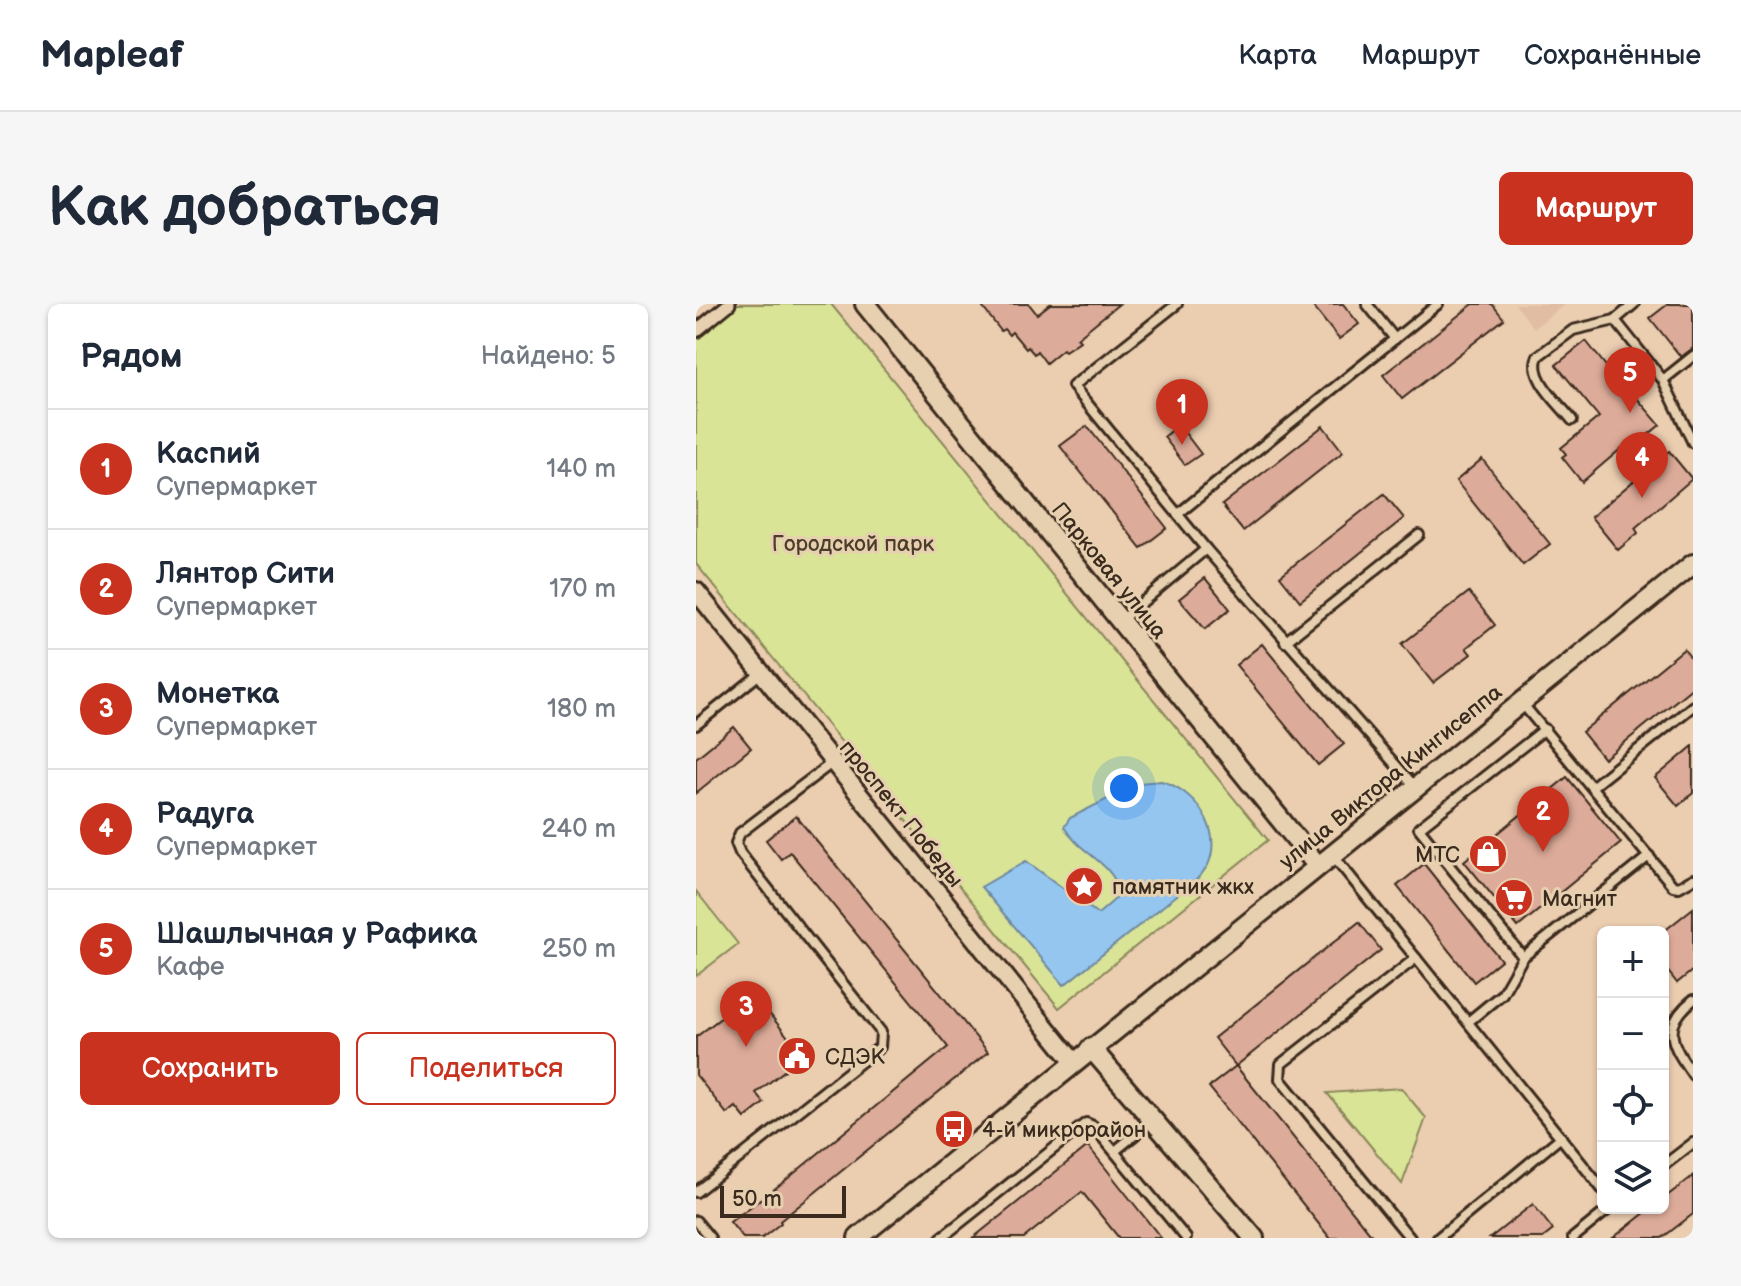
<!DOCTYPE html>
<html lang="ru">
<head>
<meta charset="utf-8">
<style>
  :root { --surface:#fff; --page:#f6f6f7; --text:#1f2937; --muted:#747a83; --line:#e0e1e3; --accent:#c8321e }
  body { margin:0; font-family:"Balsamiq Sans",sans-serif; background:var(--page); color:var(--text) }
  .controls { position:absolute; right:24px; bottom:24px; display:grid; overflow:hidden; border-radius:12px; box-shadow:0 2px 6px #0004 }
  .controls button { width:72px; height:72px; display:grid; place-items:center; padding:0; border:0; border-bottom:2px solid var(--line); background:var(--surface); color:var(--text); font:40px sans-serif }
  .scale { position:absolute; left:24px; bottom:20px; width:126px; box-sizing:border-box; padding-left:8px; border:4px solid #3b2a1e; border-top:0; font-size:22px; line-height:28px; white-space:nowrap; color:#3b2a1e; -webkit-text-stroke:6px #e7d0b0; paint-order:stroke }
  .you { position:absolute; left:428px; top:484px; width:28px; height:28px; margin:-20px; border:6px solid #fff; border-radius:50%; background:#1a73e8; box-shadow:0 0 0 12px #1a73e833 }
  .badge { display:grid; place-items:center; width:52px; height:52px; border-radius:50%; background:var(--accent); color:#fff; font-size:26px; font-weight:700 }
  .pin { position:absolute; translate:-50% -66px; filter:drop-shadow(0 2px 4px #0008) }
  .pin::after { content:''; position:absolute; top:42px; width:28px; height:24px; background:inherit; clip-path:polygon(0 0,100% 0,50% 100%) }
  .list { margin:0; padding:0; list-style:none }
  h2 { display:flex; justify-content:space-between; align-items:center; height:104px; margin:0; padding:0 32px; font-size:34px }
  h2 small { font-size:26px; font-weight:400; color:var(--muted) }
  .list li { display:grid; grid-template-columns:52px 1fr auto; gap:24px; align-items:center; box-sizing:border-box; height:120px; padding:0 32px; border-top:2px solid var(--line) }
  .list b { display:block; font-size:30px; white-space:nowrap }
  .list p { margin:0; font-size:26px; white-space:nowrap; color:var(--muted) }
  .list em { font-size:26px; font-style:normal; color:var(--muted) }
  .actions { display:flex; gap:16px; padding:24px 32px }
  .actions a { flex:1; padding:18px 0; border:2px solid var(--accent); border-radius:12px; text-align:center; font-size:28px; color:var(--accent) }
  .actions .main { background:var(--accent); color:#fff }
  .icon { flex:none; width:44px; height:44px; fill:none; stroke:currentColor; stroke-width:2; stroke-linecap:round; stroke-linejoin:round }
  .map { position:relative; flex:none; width:997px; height:934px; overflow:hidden; border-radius:12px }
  header { display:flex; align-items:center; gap:48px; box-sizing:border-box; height:112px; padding:0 40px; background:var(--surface); border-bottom:2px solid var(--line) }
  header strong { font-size:38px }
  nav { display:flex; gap:44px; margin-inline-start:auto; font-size:28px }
  .intro { display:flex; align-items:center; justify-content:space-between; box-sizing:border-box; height:192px; padding:0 48px }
  h1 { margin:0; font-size:56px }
  .button { padding:20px 36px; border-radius:12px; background:var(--accent); color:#fff; font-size:28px; font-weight:700 }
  main { display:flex; gap:48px; padding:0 48px }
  aside { flex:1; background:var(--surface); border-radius:12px; box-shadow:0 2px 6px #0004 }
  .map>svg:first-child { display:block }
</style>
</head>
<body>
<header>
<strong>Mapleaf</strong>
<nav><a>Карта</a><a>Маршрут</a><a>Сохранённые</a></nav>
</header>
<div class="intro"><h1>Как добраться</h1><a class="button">Маршрут</a></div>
<main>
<aside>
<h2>Рядом<small>Найдено: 5</small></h2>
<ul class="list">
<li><span class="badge">1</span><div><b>Каспий</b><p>Супермаркет</p></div><em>140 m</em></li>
<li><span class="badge">2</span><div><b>Лянтор Сити</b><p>Супермаркет</p></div><em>170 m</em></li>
<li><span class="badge">3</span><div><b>Монетка</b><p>Супермаркет</p></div><em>180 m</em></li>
<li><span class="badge">4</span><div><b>Радуга</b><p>Супермаркет</p></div><em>240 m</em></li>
<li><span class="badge">5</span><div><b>Шашлычная у Рафика</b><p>Кафе</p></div><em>250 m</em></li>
</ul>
<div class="actions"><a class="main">Сохранить</a><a>Поделиться</a></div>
</aside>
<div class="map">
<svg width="997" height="934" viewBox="0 0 997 934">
  <rect width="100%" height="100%" fill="#ebcdb0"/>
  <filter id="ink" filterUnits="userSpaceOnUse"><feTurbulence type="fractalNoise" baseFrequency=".0125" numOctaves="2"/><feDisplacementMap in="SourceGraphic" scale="16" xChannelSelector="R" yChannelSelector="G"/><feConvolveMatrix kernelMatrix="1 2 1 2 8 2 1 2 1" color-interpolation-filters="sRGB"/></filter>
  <g filter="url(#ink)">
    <path fill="#e0bda3" d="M819,0H869L838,24Z"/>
    <g fill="#d9e497" stroke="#8a875a" stroke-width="2">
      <path d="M39,0H135L572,536L363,704L0,260V31Z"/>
      <path d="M0,587L42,640L0,672Z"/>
      <path d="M705,784L730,814L706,880L631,789Z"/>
    </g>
    <path fill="#94c6f0" stroke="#70889c" stroke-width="2" d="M465,477C498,485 528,526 512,561C509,566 504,572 500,576L368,681L285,583L330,557L402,610L425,590C415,556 385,551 368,523L374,514L443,479Z"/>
    <g fill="#ddab99" stroke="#3b2a1e" stroke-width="2">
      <path d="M284,0H333L341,10L354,0H423L381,34L384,37L369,47L367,45L350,59L341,47L338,50L332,43L330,45L316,28L313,31L308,25L305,27Z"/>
      <path d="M615,0H647L663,20L643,35Z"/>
      <path d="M777,0H796L808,15L706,95L687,71Z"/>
      <path d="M972,0H997V44L985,53L954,14Z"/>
      <path d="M890,37L937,96L940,93L964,121L931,148L927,143L886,178L866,153L870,150L865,144L903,113L860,61Z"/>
      <path d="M483,121L505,150L489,161L468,133Z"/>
      <path d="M391,122L471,224L445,244L364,142Z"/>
      <path d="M627,122L647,148L547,227L526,201Z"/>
      <path d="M973,147L996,175L939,224L942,229L922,246L895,213Z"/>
      <path d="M786,155L854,240L827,261L760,177Z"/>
      <path d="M688,190L708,214L604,297L584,272Z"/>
      <path d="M509,274L534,305L509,325L483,295Z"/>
      <path d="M773,288L799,321L770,344L775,350L737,379L706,340Z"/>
      <path d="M566,340L648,440L622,461L540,361Z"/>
      <path d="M988,345L997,357V383L908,455L886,428Z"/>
      <path d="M38,423L55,444L0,489V454Z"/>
      <path d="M997,442V489L982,502L959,474Z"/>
      <path d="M871,473L925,539L822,623L768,557Z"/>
      <path d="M100,512L292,748L84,917L85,919L66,934H47L34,918L85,880L252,743L94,548L85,555L70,536Z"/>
      <path d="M728,560L805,656L778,678L701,582Z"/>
      <path d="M997,604V666L981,679L967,661V628Z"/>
      <path d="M663,618L685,646L540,762L518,734Z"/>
      <path d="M57,689L107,752L60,789L68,799L49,814L40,803L31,810L0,771V733Z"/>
      <path d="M540,762L678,934H634L513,783Z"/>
      <path d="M392,842L465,934H423L386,888L328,934H277Z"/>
      <path d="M997,872V910L966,934H917L955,904H967V895Z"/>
      <path d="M837,900L857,926L847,934H794Z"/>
    </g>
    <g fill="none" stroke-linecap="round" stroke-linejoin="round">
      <g stroke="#3b2a1e" stroke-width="14">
        <g id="service">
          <path d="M481,0L377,82L510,245L719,483"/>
          <path d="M671,0L699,35"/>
          <path d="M938,0L919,16L967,76L997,139"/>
          <path d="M967,76L997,52"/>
          <path d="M876,116C863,99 832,74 842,52L877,26L919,16"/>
          <path d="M482,210L742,0"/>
          <path d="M425,316L510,245"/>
          <path d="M589,338L723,231"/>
          <path d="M825,398L977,582L983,583L997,575"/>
          <path d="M0,421L65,369"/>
          <path d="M897,482L997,402"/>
          <path d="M636,550L907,886"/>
          <path d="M827,653L953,552"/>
          <path d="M997,696C964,723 976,741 997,771"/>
          <path d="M772,718L806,690L827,653L723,524L849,425"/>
          <path d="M419,847L456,817"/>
          <path d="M967,862L997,839"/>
          <path d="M0,888L184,743L185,728L44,549L40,539L44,529L137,458"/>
          <path d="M0,917L14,934"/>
          <path d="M245,934L390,819L397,822L490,934"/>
          <path d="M714,934L584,775L585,760L720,654"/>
          <path d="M742,934L865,833"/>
          <path d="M877,934L914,904"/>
        </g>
      </g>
      <g stroke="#3b2a1e" stroke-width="17">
        <path id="pedestrian" d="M0,27L33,0"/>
      </g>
      <g stroke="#3b2a1e" stroke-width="22">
        <path id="minor" d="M0,287L377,757"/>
      </g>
      <g stroke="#3b2a1e" stroke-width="24">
        <g id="tertiary">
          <path d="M169,0L621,561"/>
          <path d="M395,744L558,934"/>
          <path d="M162,934L997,260"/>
        </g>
      </g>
      <use href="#service" stroke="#e7d0b0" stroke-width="8"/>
      <use href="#pedestrian" stroke="#e7d0b0" stroke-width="11"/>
      <use href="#minor" stroke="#e7d0b0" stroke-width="16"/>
      <use href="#tertiary" stroke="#e7d0b0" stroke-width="18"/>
    </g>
  </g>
  <defs>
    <g id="shop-disc" transform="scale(2)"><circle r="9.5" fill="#c8321e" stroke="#e7d0b0"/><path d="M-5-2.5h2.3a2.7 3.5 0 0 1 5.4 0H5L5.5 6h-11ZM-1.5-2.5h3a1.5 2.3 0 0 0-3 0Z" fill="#fff"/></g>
    <g id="sight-disc" transform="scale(2)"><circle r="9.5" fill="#c8321e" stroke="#e7d0b0"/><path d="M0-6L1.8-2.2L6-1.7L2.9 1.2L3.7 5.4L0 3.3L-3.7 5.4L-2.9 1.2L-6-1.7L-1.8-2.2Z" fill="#fff"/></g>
    <g id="supermarket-disc" transform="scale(2)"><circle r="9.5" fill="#c8321e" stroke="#e7d0b0"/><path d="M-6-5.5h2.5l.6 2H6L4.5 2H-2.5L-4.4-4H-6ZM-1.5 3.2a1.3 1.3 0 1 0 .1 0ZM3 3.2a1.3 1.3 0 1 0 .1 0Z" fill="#fff"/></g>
    <g id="civic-disc" transform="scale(2)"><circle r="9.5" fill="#c8321e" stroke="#e7d0b0"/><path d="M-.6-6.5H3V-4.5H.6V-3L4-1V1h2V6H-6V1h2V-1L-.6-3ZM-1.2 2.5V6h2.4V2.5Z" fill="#fff"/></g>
    <g id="bus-disc" transform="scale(2)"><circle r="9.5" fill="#c8321e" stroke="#e7d0b0"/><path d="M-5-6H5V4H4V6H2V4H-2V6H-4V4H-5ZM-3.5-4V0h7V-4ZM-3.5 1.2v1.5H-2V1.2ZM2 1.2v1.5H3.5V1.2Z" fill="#fff"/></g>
  </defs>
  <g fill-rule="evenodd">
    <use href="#shop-disc" x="792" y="550"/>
    <use href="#sight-disc" x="388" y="582"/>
    <use href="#supermarket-disc" x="818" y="594"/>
    <use href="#civic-disc" x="101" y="752"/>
    <use href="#bus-disc" x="258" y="825"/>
  </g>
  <g text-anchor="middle" stroke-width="6" stroke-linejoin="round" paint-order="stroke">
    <g font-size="22" fill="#4b3d2a" stroke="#e7d0b0">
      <text x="157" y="247">Городской парк</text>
    </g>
    <g font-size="22" fill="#3b2a1e" stroke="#e7d0b0">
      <text transform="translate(414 266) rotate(51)" y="8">Парковая улица</text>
      <text transform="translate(694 472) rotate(-39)" y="8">улица Виктора Кингисеппа</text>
      <text transform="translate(206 509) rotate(51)" y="8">проспект Победы</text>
    </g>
    <g font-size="22" fill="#3b2a1e" stroke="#e7d0b0" text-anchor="start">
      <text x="764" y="558" text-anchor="end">МТС</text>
      <text x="416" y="590">памятник жкх</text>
      <text x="846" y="602">Магнит</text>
      <text x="129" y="760">СДЭК</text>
      <text x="286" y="833">4-й микрорайон</text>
    </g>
  </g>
</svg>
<div class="controls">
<button>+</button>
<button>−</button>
<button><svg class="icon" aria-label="locate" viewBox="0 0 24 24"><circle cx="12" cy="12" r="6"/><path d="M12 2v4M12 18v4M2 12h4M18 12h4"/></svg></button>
<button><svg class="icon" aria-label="layers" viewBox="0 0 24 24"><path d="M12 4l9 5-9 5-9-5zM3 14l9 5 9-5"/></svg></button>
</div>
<div class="scale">50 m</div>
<div class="you"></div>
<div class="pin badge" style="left:486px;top:141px">1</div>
<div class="pin badge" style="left:847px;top:548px">2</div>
<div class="pin badge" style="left:50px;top:743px">3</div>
<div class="pin badge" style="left:946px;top:194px">4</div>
<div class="pin badge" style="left:934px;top:109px">5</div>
</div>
</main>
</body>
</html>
